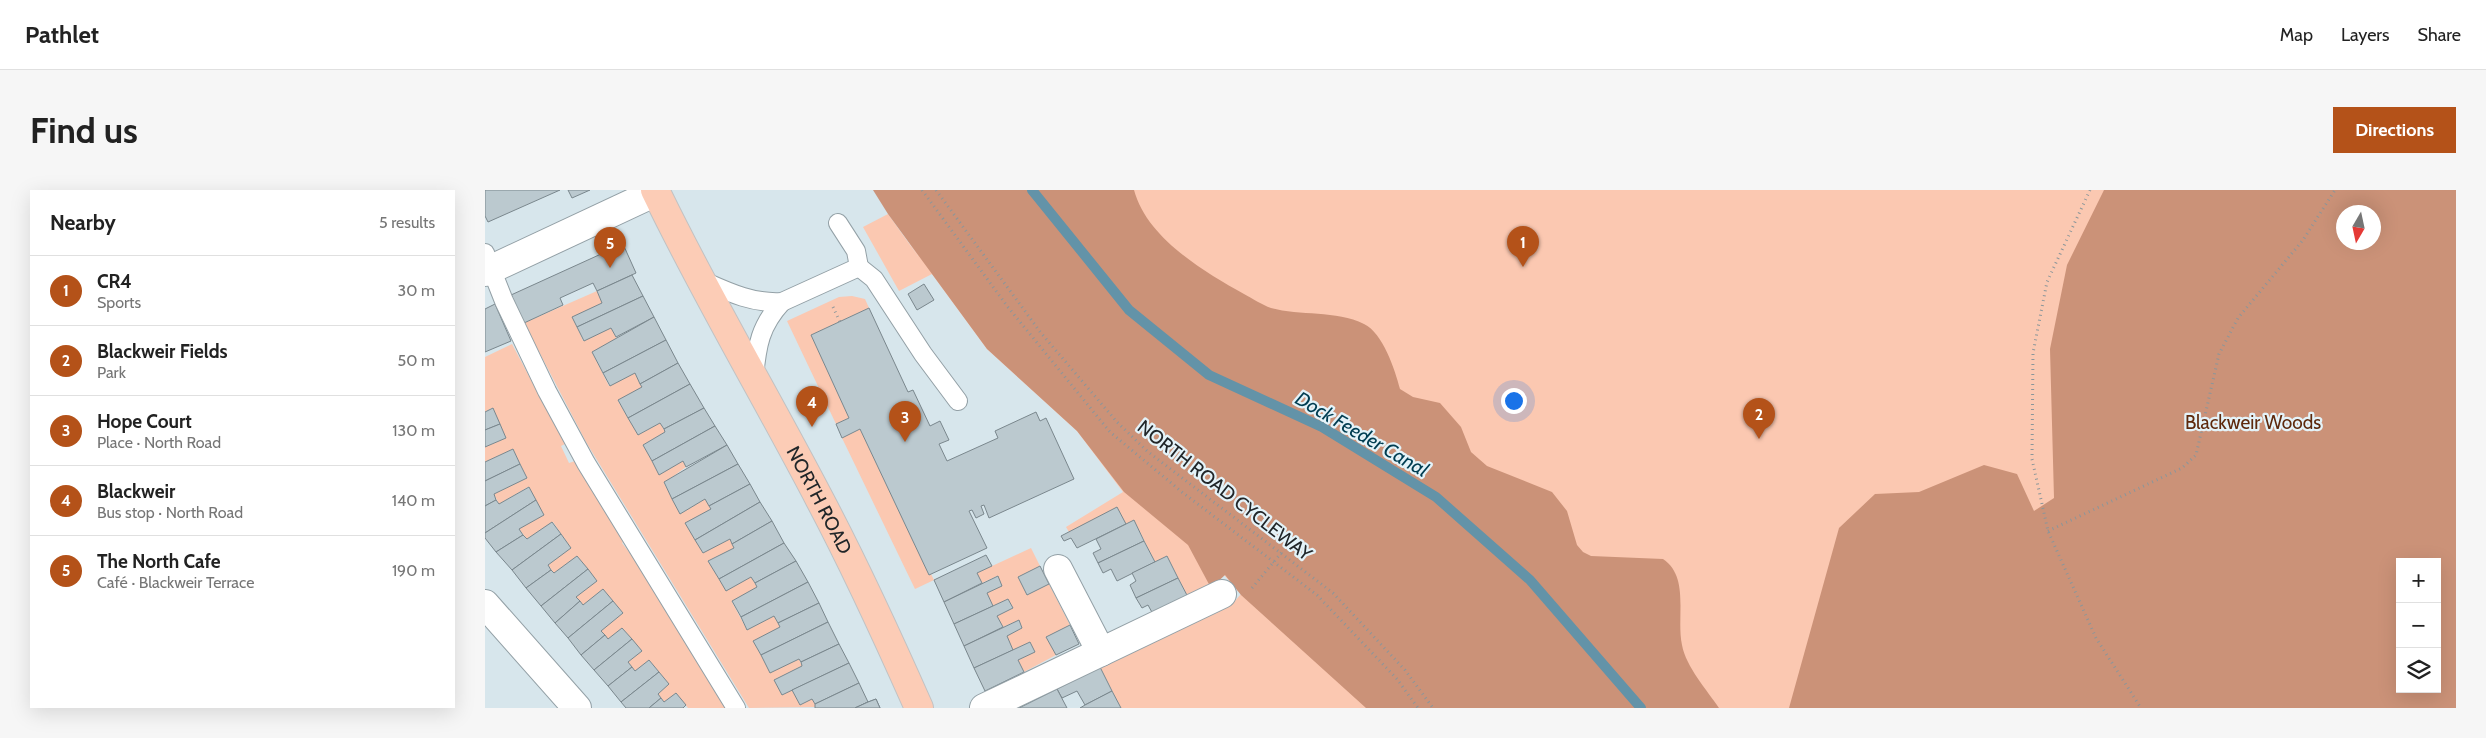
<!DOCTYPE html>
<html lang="en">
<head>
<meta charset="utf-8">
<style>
  :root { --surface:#fff; --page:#f6f6f6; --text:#222; --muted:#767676; --line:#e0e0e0; --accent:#b45219 }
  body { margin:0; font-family:Cabin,sans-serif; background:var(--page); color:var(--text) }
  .controls { position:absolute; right:15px; bottom:15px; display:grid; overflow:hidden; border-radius:0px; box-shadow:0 5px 20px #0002 }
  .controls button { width:45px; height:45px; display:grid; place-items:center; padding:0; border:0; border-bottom:1px solid var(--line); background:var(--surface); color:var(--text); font:25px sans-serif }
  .compass { position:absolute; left:1851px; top:15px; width:45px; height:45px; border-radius:50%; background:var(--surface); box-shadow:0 5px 20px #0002; rotate:189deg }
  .you { position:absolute; left:1028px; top:210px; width:18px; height:18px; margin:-12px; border:4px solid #fff; border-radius:50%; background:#1a73e8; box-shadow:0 0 0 8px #1a73e833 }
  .badge { display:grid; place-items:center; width:32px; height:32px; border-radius:50%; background:var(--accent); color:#fff; font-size:16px; font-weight:700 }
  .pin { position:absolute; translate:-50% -41px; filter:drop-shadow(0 1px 2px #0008) }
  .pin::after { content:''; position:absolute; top:26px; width:18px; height:15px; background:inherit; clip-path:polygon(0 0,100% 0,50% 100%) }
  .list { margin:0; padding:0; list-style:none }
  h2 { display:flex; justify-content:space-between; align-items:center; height:65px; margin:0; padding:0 20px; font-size:21px }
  h2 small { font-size:16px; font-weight:400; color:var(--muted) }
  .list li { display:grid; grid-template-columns:32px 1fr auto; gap:15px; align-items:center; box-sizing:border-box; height:70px; padding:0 20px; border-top:1px solid var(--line) }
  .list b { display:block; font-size:19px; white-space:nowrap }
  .list p { margin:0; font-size:16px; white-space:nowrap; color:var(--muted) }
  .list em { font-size:16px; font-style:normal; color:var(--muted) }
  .icon { flex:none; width:28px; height:28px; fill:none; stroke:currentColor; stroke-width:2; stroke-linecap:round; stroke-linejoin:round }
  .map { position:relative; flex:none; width:1971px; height:518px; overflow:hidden; border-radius:0px }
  header { display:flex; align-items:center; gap:30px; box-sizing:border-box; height:70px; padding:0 25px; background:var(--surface); border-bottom:1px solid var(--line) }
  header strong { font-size:24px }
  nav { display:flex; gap:28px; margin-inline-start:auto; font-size:18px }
  .intro { display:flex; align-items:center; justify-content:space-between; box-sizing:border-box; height:120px; padding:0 30px }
  h1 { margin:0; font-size:35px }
  .button { padding:12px 22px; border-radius:0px; background:var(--accent); color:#fff; font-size:18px; font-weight:700 }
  main { display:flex; gap:30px; padding:0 30px }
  aside { flex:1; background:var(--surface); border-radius:0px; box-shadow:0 5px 20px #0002 }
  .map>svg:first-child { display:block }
</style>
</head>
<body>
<header>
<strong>Pathlet</strong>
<nav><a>Map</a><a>Layers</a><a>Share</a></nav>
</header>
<div class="intro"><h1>Find us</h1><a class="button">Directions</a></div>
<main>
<aside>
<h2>Nearby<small>5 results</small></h2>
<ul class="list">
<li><span class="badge">1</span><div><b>CR4</b><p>Sports</p></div><em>30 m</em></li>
<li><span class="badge">2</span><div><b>Blackweir Fields</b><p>Park</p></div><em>50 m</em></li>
<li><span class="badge">3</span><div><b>Hope Court</b><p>Place · North Road</p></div><em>130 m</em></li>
<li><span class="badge">4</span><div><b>Blackweir</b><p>Bus stop · North Road</p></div><em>140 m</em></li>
<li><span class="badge">5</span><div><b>The North Cafe</b><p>Café · Blackweir Terrace</p></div><em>190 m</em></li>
</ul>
</aside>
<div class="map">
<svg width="1971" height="518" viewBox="0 0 1971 518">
  <rect width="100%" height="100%" fill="#d7e6ec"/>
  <g fill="#fbc8b1" fill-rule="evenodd">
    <path d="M389,0H1971V518H636L615,477L737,414L749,412L756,404L739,385L726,398L704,409L682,366L670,372L649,330L641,334L584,342L581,337L638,302L592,241L502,159L447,84L414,101L378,37L403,24L433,66ZM1858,22H1888V52H1858ZM1915,372H1952V499H1915Z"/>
    <path d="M112,101L117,113L88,127L98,151L126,138L132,149L107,162L124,196L150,183L157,197L133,211L153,245L175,233L180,242L158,255L174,284L198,271L201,277L179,293L195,324L220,309L226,319L201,333L218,362L245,349L249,358L223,371L241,400L266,387L272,397L247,412L262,440L289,426L295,437L269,452L285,482L314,469L317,476L289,490L297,505L307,500L315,515L327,509L331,517L264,518L101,252L39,133Z"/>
    <path d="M367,106L380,109L384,118L326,145L364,228L351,234L302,131L354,107Z"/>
    <path d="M27,154L80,254L76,256L84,273L90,271L139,351L137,353L148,367L241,518H203L191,503L179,512L173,504L184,494L164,470L150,481L143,472L157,461L137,438L123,449L116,441L138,423L118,399L98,415L91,407L112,391L92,366L69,383L63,375L86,358L68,332L42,349L34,339L44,332L43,297L14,314L9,304L42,288L28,259L0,272V257L21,248L7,218L0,222V167Z"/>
    <path d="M375,239L444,385L446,384L449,390L430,399L357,248Z"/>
    <path d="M546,358L555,376L533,387L542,405L564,394L585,435L561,447L571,465L539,482L533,470L549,462L545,452L528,460L522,446L537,438L534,430L518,437L512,426L528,418L523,409L508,416L502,403L517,395L512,386L497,393L492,383Z"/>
  </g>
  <g fill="#cb9278" fill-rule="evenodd">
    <path d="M388,0H649C662,48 718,81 759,104C767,108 777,115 786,118C815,126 851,120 879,134C898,143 910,180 915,199L928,207L955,213L976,237L986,262L1002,276L1067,302L1082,321L1092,355L1098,362L1106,366L1178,369C1205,387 1191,427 1197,455C1201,477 1222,500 1234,518H881L756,405L740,385L726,398L703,355L639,302L592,241L502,159L403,24Z"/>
    <path d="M1619,0H1971V518H1304L1354,338L1390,304L1434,302L1499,275L1532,284L1549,321L1569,308L1565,159L1582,75ZM1858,22H1888V52H1858ZM1915,372H1952V499H1915Z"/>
  </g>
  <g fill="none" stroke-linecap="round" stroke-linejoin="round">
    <path stroke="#6393a8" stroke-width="10" d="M547,0L644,120L724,185L837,237L951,307L1045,390L1156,518"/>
  </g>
  <g fill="#bbc9cf" stroke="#7a878d">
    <path d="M0,0H75L3,32L0,26Z"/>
    <path d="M83,0H105L87,8Z"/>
    <path d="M138,54L151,83L112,101L108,93L75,108L78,115L39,133L26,105Z"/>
    <path d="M147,85L158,106L92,137L87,127L117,113L112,101Z"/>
    <path d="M439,94L449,110L432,120L423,104Z"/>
    <path d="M158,106L169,127L131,147L126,138L99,151L92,137Z"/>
    <path d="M10,114L26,151L0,162V119Z"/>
    <path d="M384,118L423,202L428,200L445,236L455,231L464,250L454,254L462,271L513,248L510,241L551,222L555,231L561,228L589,289L504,328L499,315L496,316L499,324L491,328L487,320L484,321L502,358L444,385L375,239L357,248L351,234L364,228L326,145Z"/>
    <path d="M169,127L181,150L118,183L107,162Z"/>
    <path d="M181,150L193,173L155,194L150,183L125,196L118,183Z"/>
    <path d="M193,173L205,194L143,228L133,210L157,197L155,194Z"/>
    <path d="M205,194L219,218L179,239L175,233L153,245L143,228Z"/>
    <path d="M8,218L15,234L0,240V222Z"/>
    <path d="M219,218L230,236L167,271L158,255L180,242L179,239Z"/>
    <path d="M15,234L21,248L0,257V240Z"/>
    <path d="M230,236L242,255L201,277L198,271L174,285L167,271Z"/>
    <path d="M242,255L253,274L187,309L179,292Z"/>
    <path d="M28,259L35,274L0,291V272Z"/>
    <path d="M35,274L42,288L9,304L11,310L0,316V291Z"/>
    <path d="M253,274L265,294L224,316L220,309L195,324L187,309Z"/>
    <path d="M265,294L275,312L210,350L200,333L226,319L224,316Z"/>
    <path d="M44,297L51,310L0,343V316L11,310L14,314Z"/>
    <path d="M51,310L59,325L34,339L38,345L11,362L0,348V343Z"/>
    <path d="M275,312L287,331L247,354L245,349L218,363L210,350Z"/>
    <path d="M632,317L641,334L592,358L586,348L579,351L576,346Z"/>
    <path d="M649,330L659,351L613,373L608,363L616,359L611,349Z"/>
    <path d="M287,331L299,353L234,389L223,371L249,358L247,354Z"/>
    <path d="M67,332L76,344L27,380L11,362L38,345L42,349Z"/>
    <path d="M76,344L86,358L63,375L66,380L41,398L27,380Z"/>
    <path d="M659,351L670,372L632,391L626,379L618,383L613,373Z"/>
    <path d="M299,353L311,371L270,393L266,387L241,401L234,389Z"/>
    <path d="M501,365L507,376L492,383L497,393L459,412L449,390Z"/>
    <path d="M92,366L103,379L56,416L41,398L66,380L69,383Z"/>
    <path d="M682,366L693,388L651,408L645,395L651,391L647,383Z"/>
    <path d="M311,371L323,392L256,427L247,411L272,397L270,393Z"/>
    <path d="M555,376L564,394L542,405L533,387Z"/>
    <path d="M103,379L112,391L91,407L95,411L70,433L56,416Z"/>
    <path d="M513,386L517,396L502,403L508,416L469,434L459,412Z"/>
    <path d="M693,388L704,409L669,426L663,415L657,418L651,408Z"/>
    <path d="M323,392L334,413L293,433L289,426L262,440L256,427Z"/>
    <path d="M118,399L128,411L83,448L70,433L95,411L98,415Z"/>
    <path d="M523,409L528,418L512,426L518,437L479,456L469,434Z"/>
    <path d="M128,411L138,423L116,441L120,445L96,465L83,448Z"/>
    <path d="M334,413L343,432L276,465L268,451L295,437L293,433Z"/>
    <path d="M534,430L537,438L522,446L528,460L489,478L479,456Z"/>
    <path d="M343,432L354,454L316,472L314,469L285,483L276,465Z"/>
    <path d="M585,435L594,454L571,465L561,447Z"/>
    <path d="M137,438L147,449L109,480L96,465L120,445L123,449Z"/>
    <path d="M147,449L157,461L143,472L147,477L123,496L109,480Z"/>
    <path d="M545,452L550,462L533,470L539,482L500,501L489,478Z"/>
    <path d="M354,454L364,473L297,505L289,490L317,476L316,472Z"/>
    <path d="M164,470L174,482L136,512L123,496L147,477L150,481Z"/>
    <path d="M364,473L374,493L330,514L327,509L315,515L307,500Z"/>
    <path d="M615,477L627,501L600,515L592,501L577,508L572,499Z"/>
    <path d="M174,482L184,494L173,504L176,508L164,518H141L136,512Z"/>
    <path d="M374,493L383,512L370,518H330V514Z"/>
    <path d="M572,499L582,518H534Z"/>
    <path d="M627,501L636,518H595L600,515Z"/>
    <path d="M191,503L201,515L198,518H164L176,508L179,512Z"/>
    <path d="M391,509L395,518H370L383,512Z"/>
    <path d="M391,509L395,518H370L383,512Z"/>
  </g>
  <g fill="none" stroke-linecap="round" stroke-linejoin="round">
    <g stroke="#93a0a6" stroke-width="20">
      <g id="service">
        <path d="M0,63L19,111L62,201L101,273L251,518"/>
        <path d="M374,77L389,89L438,164L473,211"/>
        <path d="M214,89C241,101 267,114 297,112L374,77L371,61L353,33"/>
        <path d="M269,187C272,155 275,136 297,112"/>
      </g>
    </g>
    <g stroke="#93a0a6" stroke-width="30">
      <g id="minor">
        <path d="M0,82L171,2"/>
        <path d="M573,379L616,462"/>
        <path d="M0,414L92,518"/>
        <path d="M499,518L737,404"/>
      </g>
    </g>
    <g stroke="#c1c2c3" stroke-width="30">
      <g id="primary">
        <path id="s1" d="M170,0C221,106 281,206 335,310C371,378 403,448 434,518"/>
      </g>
    </g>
    <g stroke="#8b969a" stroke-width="3" stroke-dasharray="1 4" stroke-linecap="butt">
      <path d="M437,0L522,116L625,242L697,302L832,405L912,489L933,518"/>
      <path d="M451,0L556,143L632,232L662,261L848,403L920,480L948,518"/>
      <path d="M1605,0L1562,92L1548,163L1547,269L1563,341L1611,448L1656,518"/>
      <path d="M348,117L355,132"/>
      <path d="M1563,341L1697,278L1711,265L1734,164L1753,128L1818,50L1850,0"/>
      <path d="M767,398L797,362"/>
    </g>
    <use href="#service" stroke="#fff" stroke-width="18"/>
    <use href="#minor" stroke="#fff" stroke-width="28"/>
    <use href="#primary" stroke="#fcccb6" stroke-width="28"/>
  </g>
  <g text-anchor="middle" stroke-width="4.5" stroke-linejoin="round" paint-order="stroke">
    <g font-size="19" fill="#5e290c" stroke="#e4f3f9">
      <text x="1768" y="239">Blackweir Woods</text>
    </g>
    <g font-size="19" fill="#212629" stroke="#e4f3f9">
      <text transform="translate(740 300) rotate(38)" y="7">NORTH ROAD CYCLEWAY</text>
      <text dy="7" stroke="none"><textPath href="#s1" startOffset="351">NORTH ROAD</textPath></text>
    </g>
    <g font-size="20" font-style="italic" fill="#003d51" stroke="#e4f3f9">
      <text transform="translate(877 244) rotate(30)" y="7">Dock Feeder Canal</text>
    </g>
  </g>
</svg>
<div class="controls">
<button>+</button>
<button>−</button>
<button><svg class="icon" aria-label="layers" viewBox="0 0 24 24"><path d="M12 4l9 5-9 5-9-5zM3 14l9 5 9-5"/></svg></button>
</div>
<svg class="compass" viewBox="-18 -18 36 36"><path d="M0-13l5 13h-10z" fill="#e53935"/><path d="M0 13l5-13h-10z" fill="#767676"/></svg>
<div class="you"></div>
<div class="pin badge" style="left:1038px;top:77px">1</div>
<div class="pin badge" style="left:1274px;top:249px">2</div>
<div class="pin badge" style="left:420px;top:252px">3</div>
<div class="pin badge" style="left:327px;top:237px">4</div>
<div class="pin badge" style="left:125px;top:78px">5</div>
</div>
</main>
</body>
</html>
